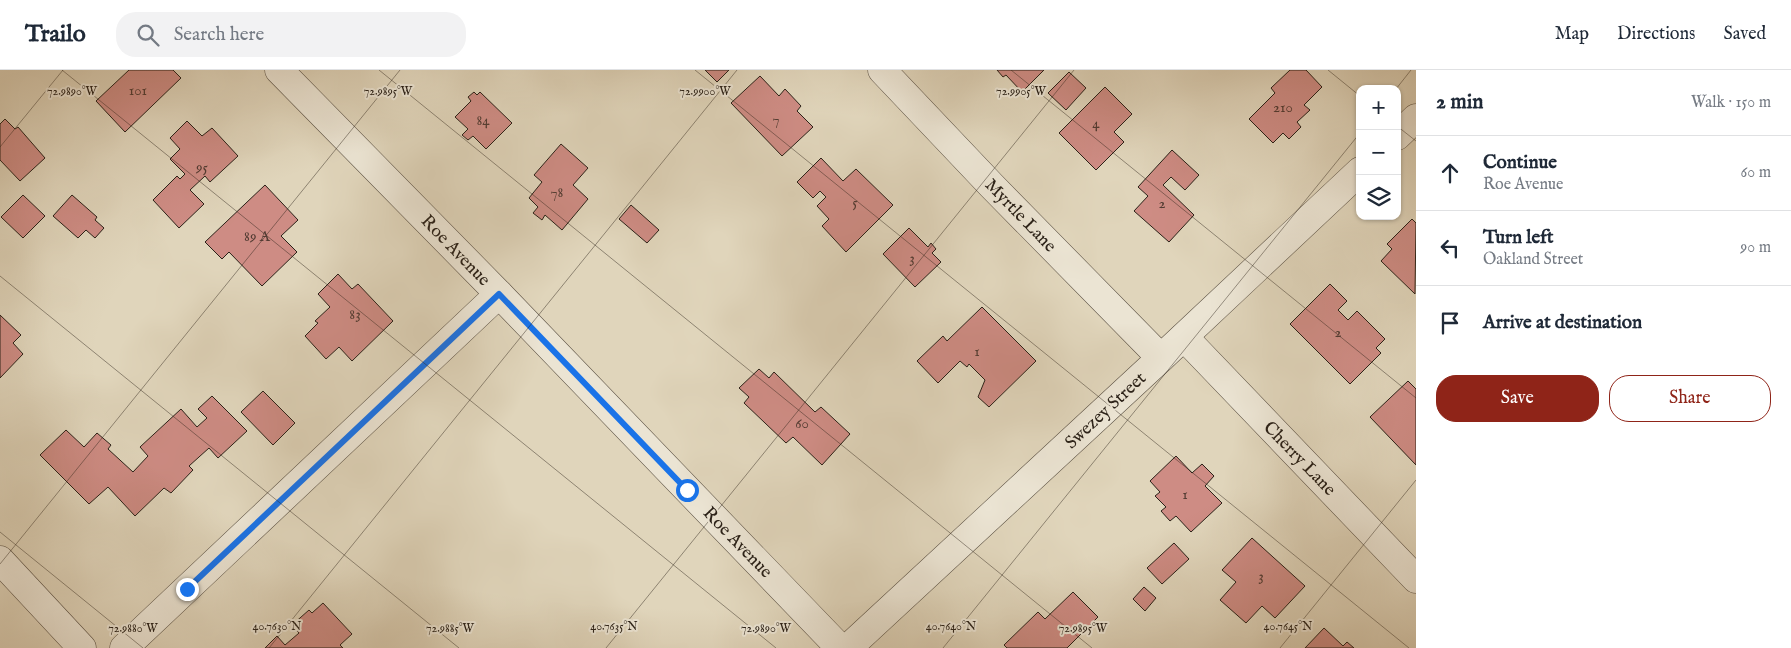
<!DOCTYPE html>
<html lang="en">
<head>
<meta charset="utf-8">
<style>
  :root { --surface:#fff; --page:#f2f2f3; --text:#1f2937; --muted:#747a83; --line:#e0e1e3; --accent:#8f2418 }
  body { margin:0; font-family:"IM FELL English",serif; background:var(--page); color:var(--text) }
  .controls { position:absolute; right:15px; top:15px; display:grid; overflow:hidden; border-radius:10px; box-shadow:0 1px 4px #0004 }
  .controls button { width:45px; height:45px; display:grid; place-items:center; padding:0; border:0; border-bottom:1px solid var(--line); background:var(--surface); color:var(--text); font:25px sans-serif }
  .stop { position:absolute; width:15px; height:15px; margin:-11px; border:4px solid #1a73e8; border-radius:50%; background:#fff }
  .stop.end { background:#1a73e8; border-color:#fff; box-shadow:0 1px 5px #0008 }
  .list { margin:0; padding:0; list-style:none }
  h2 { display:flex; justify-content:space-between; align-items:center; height:65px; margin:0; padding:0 20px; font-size:21px }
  h2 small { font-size:16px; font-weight:400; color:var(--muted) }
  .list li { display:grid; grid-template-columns:32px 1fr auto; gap:15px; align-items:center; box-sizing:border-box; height:75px; padding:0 20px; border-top:1px solid var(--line) }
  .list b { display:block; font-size:19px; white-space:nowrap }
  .list p { margin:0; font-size:16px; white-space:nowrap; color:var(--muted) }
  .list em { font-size:16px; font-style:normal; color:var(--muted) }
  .actions { display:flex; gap:10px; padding:15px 20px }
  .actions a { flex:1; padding:11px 0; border:1px solid var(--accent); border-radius:20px; text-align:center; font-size:18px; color:var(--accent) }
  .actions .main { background:var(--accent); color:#fff }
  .icon { flex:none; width:28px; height:28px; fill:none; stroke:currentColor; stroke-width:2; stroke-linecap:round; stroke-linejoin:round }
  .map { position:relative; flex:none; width:1416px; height:578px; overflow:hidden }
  header { display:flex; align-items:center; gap:30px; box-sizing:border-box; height:70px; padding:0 25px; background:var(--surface); border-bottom:1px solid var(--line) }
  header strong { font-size:24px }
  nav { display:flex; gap:28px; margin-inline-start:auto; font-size:18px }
  .search { width:350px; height:45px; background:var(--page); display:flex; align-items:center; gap:12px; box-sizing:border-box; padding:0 18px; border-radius:20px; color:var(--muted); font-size:19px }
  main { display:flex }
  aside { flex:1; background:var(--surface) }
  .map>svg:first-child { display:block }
</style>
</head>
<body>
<header>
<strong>Trailo</strong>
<div class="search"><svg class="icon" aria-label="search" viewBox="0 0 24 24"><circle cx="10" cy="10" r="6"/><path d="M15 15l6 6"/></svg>Search here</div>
<nav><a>Map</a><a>Directions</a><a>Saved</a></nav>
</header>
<main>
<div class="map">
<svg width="1416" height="578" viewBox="0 0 1416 578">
  <rect width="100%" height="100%" fill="#e0d5bb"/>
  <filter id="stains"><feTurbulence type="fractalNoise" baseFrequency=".004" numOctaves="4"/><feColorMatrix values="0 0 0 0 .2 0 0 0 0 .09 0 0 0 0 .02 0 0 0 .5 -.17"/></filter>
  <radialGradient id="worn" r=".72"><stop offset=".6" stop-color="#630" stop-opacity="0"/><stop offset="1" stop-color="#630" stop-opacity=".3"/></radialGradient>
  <g fill="#ce8c84" stroke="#2a2118">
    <path d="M129,0H173L181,8L125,62L96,31Z"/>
    <path d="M705,0H729L717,12Z"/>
    <path d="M997,0H1044L1022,22L1006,5L1003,7Z"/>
    <path d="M1290,0H1306L1322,17L1304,35L1310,40L1297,52L1301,57L1289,69L1283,63L1273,73L1249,49L1275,23L1271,18Z"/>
    <path d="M1069,2L1086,18L1066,40L1048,23Z"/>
    <path d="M760,6L779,26L785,19L801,36L797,41L813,57L782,86L731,33Z"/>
    <path d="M1105,17L1132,44L1114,62L1124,72L1096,100L1059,63Z"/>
    <path d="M474,22L477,25L480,22L512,53L486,79L473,66L468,70L462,65L468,59L455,47L471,31L468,27Z"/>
    <path d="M5,49L15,59L18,57L45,88L20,111L0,90V54Z"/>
    <path d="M187,51L202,66L212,58L238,86L210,112L205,106L190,120L204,134L179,158L153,130L177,106L180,109L185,104L170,89L180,79L170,68Z"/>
    <path d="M561,74L588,98L573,115L588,129L562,160L545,145L542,150L533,143L538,137L529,128L542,112L534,105Z"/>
    <path d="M1172,80L1199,105L1185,120L1171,107L1163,115L1194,145L1169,172L1134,141L1148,126L1138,117Z"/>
    <path d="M821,88L843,111L856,99L893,135L846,182L822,156L829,149L817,136L826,127L820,121L813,128L797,112Z"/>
    <path d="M265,115L298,150L281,166L297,182L262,216L229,182L222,189L205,172Z"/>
    <path d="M23,125L45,146L23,168L1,147Z"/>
    <path d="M72,125L97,147L95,150L104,158L95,168L86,160L78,168L53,146Z"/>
    <path d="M631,135L659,160L647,173L619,149Z"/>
    <path d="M1412,149L1416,153L1415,224L1381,191L1392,179L1387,174Z"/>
    <path d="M909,158L928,177L931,173L936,179L932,183L941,192L915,217L883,184Z"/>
    <path d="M338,204L352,219L358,214L393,251L352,291L339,277L326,289L305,266L318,253L315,251L330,237L318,224Z"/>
    <path d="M1330,214L1347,231L1338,240L1348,250L1357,241L1385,269L1376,278L1381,283L1350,314L1290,254Z"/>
    <path d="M982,237L1036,291L989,337L978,327L985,310L969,294L967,297L960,291L938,313L917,291L943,266L947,271Z"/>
    <path d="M0,245L21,265L13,273L23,284L0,308Z"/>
    <path d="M759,299L769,308L774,302L815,342L821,337L850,364L822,395L793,367L786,373L744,333L749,327L739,318Z"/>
    <path d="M1408,311L1416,319V395L1370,347Z"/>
    <path d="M263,321L295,353L273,375L241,342Z"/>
    <path d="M212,326L247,361L218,388L209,378L189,396L193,400L171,423L164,418L135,446L108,417L89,434L40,385L66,360L84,377L97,363L111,375L108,379L133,402L148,386L140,377L181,339L197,357L207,348L198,339Z"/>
    <path d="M1176,386L1192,403L1202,394L1214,406L1205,416L1222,433L1191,462L1176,446L1170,451L1161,441L1166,437L1155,426L1160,422L1150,411Z"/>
    <path d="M1252,468L1305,516L1275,548L1262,536L1246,553L1220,530L1236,512L1222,500Z"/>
    <path d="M1174,473L1189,489L1162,514L1147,498Z"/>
    <path d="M1144,517L1156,528L1145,541L1133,529Z"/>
    <path d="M1073,522L1098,547L1067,578H1007L1004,575L1038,542L1045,549Z"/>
    <path d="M323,533L352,564L340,575L343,578H265L277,566L285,575L299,563L292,555L309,540L312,543Z"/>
    <path d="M1324,558L1343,576L1347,572L1354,578H1305Z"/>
  </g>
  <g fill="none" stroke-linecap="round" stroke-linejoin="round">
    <g stroke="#584e41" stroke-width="29">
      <g id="minor">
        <path d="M279,0L499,224L840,578"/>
        <path d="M882,0L992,116L1161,288"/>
        <path d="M1397,66L1416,48"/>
        <path d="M1184,267L1416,509"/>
        <path d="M0,490L82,578"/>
        <path d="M124,578L499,224"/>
        <path d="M848,578L1161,288L1360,101"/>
      </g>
    </g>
    <use href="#minor" stroke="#ebe4d3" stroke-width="28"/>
  </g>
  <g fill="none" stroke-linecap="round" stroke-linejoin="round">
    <path stroke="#1a73e8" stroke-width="6" d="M187,519L499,224L687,420"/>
  </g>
  <path fill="none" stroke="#2a2118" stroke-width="1" stroke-opacity="0.45" d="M62,0L776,578M379,0L1092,578M695,0L1409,578M1011,0L1416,328M1328,0L1360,26M1396,19L1411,0M1397,56L1416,71M0,77L63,0M0,206L459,578M0,462L143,578M0,494L400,0M269,578L737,0M606,578L1074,0M943,578L1360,63M1280,578L1416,410"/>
  <g text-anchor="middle" stroke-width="4" stroke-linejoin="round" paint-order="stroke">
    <g font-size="15" fill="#533c33">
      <text x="138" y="25">101</text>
      <text x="1283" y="42">210</text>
      <text x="776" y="54">7</text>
      <text x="483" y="55">84</text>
      <text x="1096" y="58">4</text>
      <text x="202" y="102">95</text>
      <text x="557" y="127">78</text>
      <text x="855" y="137">5</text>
      <text x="1162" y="138">2</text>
      <text x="257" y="171">89 A</text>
      <text x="912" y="193">3</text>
      <text x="355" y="249">83</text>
      <text x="1338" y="267">2</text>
      <text x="977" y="286">1</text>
      <text x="802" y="358">60</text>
      <text x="1185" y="429">1</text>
      <text x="1261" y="511">3</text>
    </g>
    <g font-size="18" fill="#2a2118" stroke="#ebe4d3">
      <text transform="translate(1021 145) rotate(46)" y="6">Myrtle Lane</text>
      <text transform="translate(456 180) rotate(46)" y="6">Roe Avenue</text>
      <text transform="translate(1105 340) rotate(-43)" y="6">Swezey Street</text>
      <text transform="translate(1300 388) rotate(46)" y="6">Cherry Lane</text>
      <text transform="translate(738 472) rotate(46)" y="6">Roe Avenue</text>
    </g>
  </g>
  <g font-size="12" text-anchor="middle" fill="#2a2118" stroke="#ebe4d3" stroke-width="4" stroke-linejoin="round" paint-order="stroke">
    <text x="72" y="25">72.9890°W</text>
    <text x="388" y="25">72.9895°W</text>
    <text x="705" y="25">72.9900°W</text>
    <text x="1021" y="25">72.9905°W</text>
    <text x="277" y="560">40.7630°N</text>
    <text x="614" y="560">40.7635°N</text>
    <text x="951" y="560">40.7640°N</text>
    <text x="1288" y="560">40.7645°N</text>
    <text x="133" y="562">72.9880°W</text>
    <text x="450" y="562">72.9885°W</text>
    <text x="766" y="562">72.9890°W</text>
    <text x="1083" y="562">72.9895°W</text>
  </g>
  <rect width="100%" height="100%" filter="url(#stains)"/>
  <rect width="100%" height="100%" fill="url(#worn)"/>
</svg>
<div class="controls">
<button>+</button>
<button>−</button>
<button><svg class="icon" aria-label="layers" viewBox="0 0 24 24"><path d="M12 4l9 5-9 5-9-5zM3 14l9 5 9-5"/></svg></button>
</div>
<div class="stop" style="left:687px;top:420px"></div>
<div class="stop end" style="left:187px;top:519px"></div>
</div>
<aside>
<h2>2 min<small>Walk · 150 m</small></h2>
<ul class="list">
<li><svg class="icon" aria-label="ahead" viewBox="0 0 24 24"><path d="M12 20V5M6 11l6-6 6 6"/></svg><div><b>Continue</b><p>Roe Avenue</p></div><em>60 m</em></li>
<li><svg class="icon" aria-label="left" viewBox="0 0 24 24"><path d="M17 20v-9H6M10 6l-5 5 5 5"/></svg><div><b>Turn left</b><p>Oakland Street</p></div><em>90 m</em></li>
<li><svg class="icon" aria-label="arrive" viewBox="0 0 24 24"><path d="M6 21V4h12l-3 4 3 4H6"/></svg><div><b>Arrive at destination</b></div></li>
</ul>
<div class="actions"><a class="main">Save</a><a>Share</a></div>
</aside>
</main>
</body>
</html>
